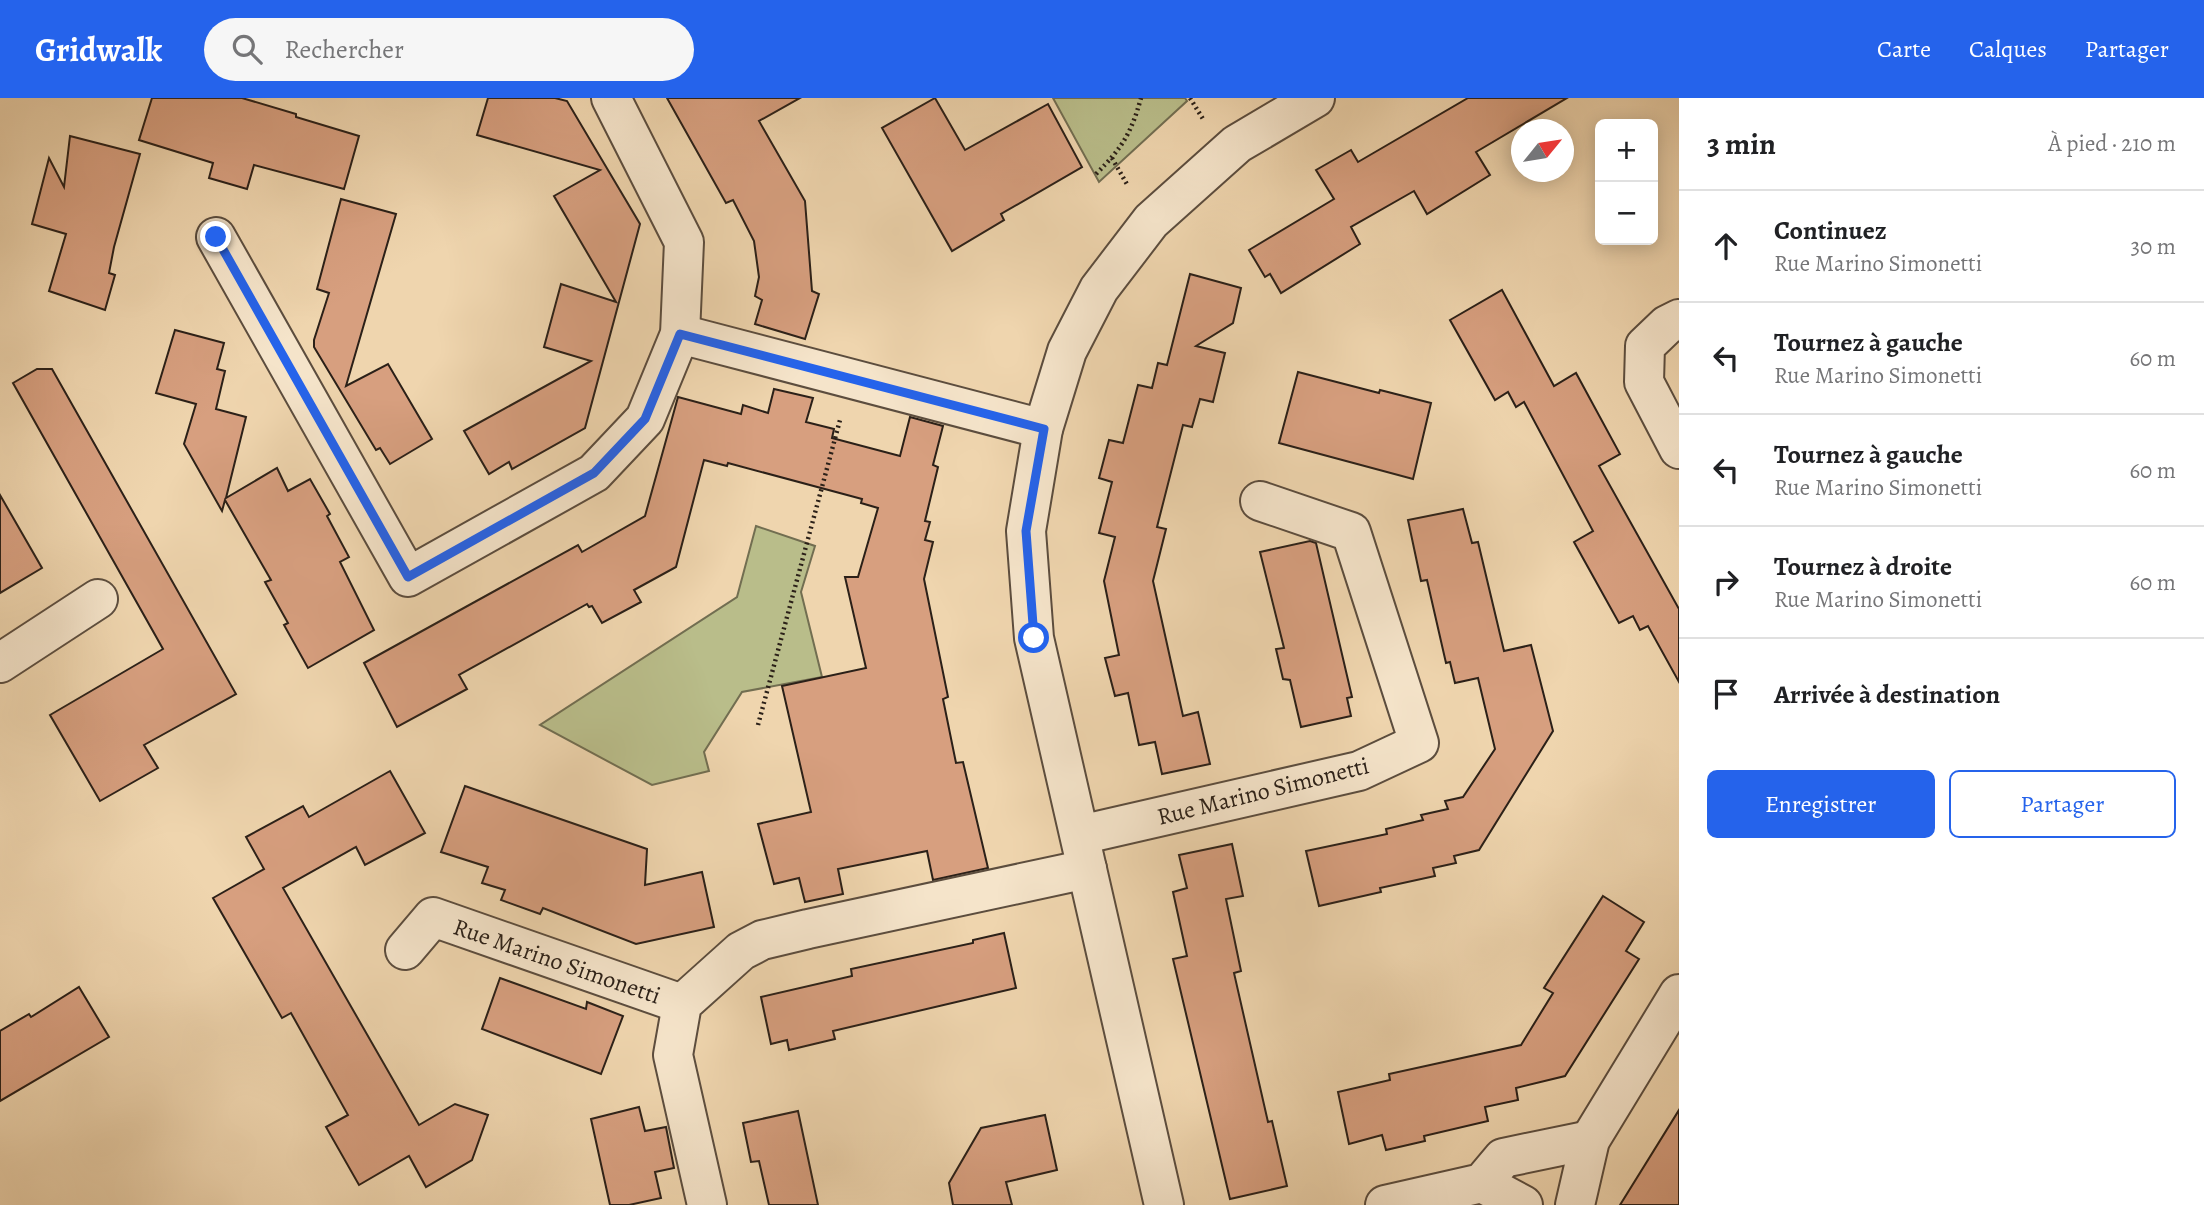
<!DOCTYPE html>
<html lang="fr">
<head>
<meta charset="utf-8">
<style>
  :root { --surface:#fff; --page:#f6f6f6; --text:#202124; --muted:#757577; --line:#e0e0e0; --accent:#2563eb }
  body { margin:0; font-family:Alegreya,serif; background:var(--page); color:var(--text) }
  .controls { position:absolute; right:21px; top:21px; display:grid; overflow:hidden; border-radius:10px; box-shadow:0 4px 18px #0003 }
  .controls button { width:63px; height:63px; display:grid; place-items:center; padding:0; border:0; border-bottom:2px solid var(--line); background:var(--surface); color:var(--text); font:35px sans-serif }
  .compass { position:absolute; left:1511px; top:21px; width:63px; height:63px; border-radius:50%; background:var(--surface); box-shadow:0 4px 18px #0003; rotate:60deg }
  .stop { position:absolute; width:21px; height:21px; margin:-16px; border:5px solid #2563eb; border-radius:50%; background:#fff }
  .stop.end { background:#2563eb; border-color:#fff; box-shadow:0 2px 7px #0008 }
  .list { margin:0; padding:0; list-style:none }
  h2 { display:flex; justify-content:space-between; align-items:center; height:91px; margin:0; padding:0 28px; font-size:30px }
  h2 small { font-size:23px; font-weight:400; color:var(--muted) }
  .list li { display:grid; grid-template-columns:46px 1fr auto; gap:21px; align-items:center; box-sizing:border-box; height:112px; padding:0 28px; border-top:2px solid var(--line) }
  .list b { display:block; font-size:26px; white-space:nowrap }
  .list p { margin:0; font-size:23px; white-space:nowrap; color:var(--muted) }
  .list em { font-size:23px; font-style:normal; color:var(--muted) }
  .actions { display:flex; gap:14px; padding:21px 28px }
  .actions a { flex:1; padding:16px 0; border:2px solid var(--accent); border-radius:10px; text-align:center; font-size:24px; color:var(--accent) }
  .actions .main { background:var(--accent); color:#fff }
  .icon { flex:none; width:38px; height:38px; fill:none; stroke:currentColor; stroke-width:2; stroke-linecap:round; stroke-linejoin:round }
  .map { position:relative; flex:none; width:1679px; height:1107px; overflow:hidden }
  header { display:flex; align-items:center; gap:42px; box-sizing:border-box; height:98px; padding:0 35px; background:var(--accent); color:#fff }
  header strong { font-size:33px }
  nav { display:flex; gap:38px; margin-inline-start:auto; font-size:24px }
  .search { width:490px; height:63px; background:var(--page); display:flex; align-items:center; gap:18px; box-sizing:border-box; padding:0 24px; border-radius:38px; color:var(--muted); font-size:26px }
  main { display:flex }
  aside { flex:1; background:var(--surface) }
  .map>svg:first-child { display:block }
</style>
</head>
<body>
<header>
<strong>Gridwalk</strong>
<div class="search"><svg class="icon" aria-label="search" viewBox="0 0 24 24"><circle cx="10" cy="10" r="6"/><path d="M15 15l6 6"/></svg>Rechercher</div>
<nav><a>Carte</a><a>Calques</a><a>Partager</a></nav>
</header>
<main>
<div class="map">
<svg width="1679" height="1107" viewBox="0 0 1679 1107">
  <rect width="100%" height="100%" fill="#efd5ae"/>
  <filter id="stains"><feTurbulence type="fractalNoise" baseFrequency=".00286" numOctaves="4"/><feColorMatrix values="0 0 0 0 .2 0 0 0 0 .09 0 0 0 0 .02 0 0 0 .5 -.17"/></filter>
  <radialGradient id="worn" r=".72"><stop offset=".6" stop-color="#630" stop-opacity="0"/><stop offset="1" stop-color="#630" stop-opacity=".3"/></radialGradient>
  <g fill="#b9bd8a" stroke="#726e51" stroke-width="2">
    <path d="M1053,0H1185L1187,3L1099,84Z"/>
    <path d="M756,428L815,448L801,494L822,579L742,594L704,654L709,673L652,687L540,627L737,499Z"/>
  </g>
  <g fill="#d79f7f" stroke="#2b2018" stroke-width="2">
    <path d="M152,0H242L296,16V19L359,38L344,91L254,67L247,91L209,80L213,65L139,42Z"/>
    <path d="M488,0H555L567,3L640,126L585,330L512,371L509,364L489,376L464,333L591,263L544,249L561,186L616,204L554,98L600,72L477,37Z"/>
    <path d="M667,0H800L759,23L805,103L812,193L819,196L805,241L755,226L762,202L755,198L759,179L754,143L733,102L726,105Z"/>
    <path d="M935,0L965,52L1048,6L1082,69L1001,116L1004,122L952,153L882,30Z"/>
    <path d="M1468,0H1567L1476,54L1490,77L1427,116L1414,93L1351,129L1360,146L1281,195L1270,176L1265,179L1249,152L1334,101L1316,72L1351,52L1358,64Z"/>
    <path d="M70,38L140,56L114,149L109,175L115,177L105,212L49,193L66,136L32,126L49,60L64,89Z"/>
    <path d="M341,101L396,116L346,288L388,266L432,341L390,366L380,350L376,352L314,249V242L329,195L317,191Z"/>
    <path d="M1190,176L1241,190L1233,225L1196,248L1225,255L1213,304L1200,301L1192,329L1183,327L1157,429L1166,431L1153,483L1183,618L1198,614L1210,666L1162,676L1155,644L1139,647L1128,595L1115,598L1105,560L1119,557L1104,483L1115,439L1099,435L1112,384L1099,380L1109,342L1123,345L1138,287L1152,290L1158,265L1167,267Z"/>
    <path d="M1502,192L1554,288L1576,275L1620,356L1599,368L1679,511V584L1648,528L1640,532L1633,518L1619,525L1574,444L1593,433L1524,304L1516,309L1508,294L1495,302L1450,222Z"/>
    <path d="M175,232L224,245L217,271L225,273L216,311L246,319L226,400L277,370L288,393L310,381L330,416L327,418L349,459L340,464L374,532L308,570L284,527L288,525L265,484L271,482L225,402L222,413L184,346L196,306L156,295Z"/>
    <path d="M37,271H52L236,596L144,647L158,670L100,703L50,617L163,551L13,285Z"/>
    <path d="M1298,274L1379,295L1380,292L1431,305L1413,381L1279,345Z"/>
    <path d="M774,291L813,300L806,324L834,331L832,340L900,358L910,319L943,328L933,367L938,369L925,423L930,424L925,442L933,444L924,481L948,599L943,601L956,665L963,664L988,770L933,782L927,753L838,771L843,796L805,804L799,780L774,786L758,726L811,714L782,588L866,570L845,479H858L878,410L861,405L862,401L728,365L727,368L704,362L676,469L634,492L641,504L602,525L592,508L589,509L587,506L459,577L467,591L397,629L364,565L578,447L582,454L645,418L678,299L741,316L743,307L768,315Z"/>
    <path d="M0,397L42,470L0,495Z"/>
    <path d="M1463,411L1472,445L1478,444L1504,553L1531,547L1553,633L1479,752L1454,758L1456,765L1433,770L1435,778L1380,790L1381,794L1319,808L1306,753L1387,736L1386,731L1423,722L1421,717L1448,711L1445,703L1463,699L1495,651L1478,580L1455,585L1450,564L1446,565L1427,482L1421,483L1408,422Z"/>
    <path d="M1310,443L1316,445L1352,599L1347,600L1351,618L1301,629L1290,582L1283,581L1276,551L1284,550L1260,454Z"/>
    <path d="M390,673L425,735L365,767L356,749L283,790L419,1027L455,1006L488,1017L472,1062L426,1089L409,1058L359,1087L326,1029L348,1017L291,915L282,920L213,800L264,771L246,739L303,708L309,719Z"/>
    <path d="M465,688L647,751L645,787L702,774L714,829L636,846L543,810L540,816L501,802L505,792L482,785L488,769L441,754Z"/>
    <path d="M1232,746L1243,798L1226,801L1241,873L1234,875L1268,1024L1272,1023L1287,1088L1230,1101L1173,861L1187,858L1173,794L1187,790L1179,757Z"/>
    <path d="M1603,798L1644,824L1626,853L1639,861L1565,978L1516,990L1518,1002L1485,1009L1488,1023L1424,1038L1425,1043L1386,1052L1382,1037L1349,1046L1338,994L1390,982L1389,976L1521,947L1553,895L1544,890Z"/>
    <path d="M1004,835L1016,890L833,933L835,941L789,952L787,942L771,946L761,899L852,878L851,871L973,845V842Z"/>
    <path d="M500,880L586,911L587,904L623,918L601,976L482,931Z"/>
    <path d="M79,889L109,939L0,1003V933L29,916L31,919Z"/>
    <path d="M639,1009L645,1033L666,1029L674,1070L655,1074L661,1100L629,1107H610L591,1021Z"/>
    <path d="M1679,1012V1107H1620Z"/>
    <path d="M798,1013L818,1107H769L759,1063L751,1064L743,1025Z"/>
    <path d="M1045,1017L1057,1072L1006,1084L1012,1107H953L949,1085L981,1030Z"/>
  </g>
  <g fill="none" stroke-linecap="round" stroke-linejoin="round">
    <g stroke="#5c4d3e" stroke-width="42">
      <g id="minor">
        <path d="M216,139L408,479L594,375L645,321L680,236L684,144L611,0"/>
        <path d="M1679,221L1667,227L1645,248L1644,284L1679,351"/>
        <path d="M680,236L1043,331"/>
        <path d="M0,565L98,501"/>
        <path d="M1080,737L1359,673L1419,645L1351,434L1260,403"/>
        <path d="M405,852L433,819L682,906"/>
        <path d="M1482,1085L1523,1107"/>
        <path d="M707,1107L673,957L682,906L741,853L762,842L808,831L1087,771"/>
        <path d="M1164,1107L1034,540L1026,433L1043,331L1067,253L1099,191L1151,123L1237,46L1315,0"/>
        <path d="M1385,1107L1482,1085L1503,1060L1590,1042"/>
        <path d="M1575,1107L1590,1042L1679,896"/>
      </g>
    </g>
    <g stroke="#2b2018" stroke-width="4.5" stroke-dasharray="2 3.5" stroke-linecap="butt">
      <path d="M1190,0L1203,21"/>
      <path d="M1112,60L1128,88"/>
      <path d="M1096,76C1122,50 1131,36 1141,0"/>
      <path d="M758,627L840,322"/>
    </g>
    <use href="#minor" stroke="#f5e4ca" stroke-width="38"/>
  </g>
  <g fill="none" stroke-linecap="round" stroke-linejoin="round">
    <path stroke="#2563eb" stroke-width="9" d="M216,139L408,479L594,375L645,321L680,236L1044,331L1026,433L1034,540"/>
  </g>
  <g text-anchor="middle" stroke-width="6" stroke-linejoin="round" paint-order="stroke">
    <g font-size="24" fill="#2b2018" stroke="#f5e4ca">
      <text transform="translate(1263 693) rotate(-14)" y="8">Rue Marino Simonetti</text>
      <text transform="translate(557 863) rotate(19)" y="8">Rue Marino Simonetti</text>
    </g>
  </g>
  <rect width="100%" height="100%" filter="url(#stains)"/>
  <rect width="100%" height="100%" fill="url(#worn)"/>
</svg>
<div class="controls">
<button>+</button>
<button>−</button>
</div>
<svg class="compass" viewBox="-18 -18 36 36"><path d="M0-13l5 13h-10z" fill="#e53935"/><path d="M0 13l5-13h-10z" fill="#757577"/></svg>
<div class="stop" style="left:1034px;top:540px"></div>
<div class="stop end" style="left:216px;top:139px"></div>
</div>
<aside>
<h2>3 min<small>À pied · 210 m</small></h2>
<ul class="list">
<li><svg class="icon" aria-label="ahead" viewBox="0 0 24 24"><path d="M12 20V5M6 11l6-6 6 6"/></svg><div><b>Continuez</b><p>Rue Marino Simonetti</p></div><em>30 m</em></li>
<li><svg class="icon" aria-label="left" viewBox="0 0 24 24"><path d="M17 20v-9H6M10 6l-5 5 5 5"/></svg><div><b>Tournez à gauche</b><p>Rue Marino Simonetti</p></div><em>60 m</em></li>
<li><svg class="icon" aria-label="left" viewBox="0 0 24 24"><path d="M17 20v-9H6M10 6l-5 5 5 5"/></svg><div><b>Tournez à gauche</b><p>Rue Marino Simonetti</p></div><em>60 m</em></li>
<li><svg class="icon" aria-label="right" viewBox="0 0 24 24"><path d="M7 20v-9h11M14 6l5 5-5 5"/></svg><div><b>Tournez à droite</b><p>Rue Marino Simonetti</p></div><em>60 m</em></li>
<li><svg class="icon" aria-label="arrive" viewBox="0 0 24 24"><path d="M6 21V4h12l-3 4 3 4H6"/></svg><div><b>Arrivée à destination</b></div></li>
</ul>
<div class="actions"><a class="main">Enregistrer</a><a>Partager</a></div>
</aside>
</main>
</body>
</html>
